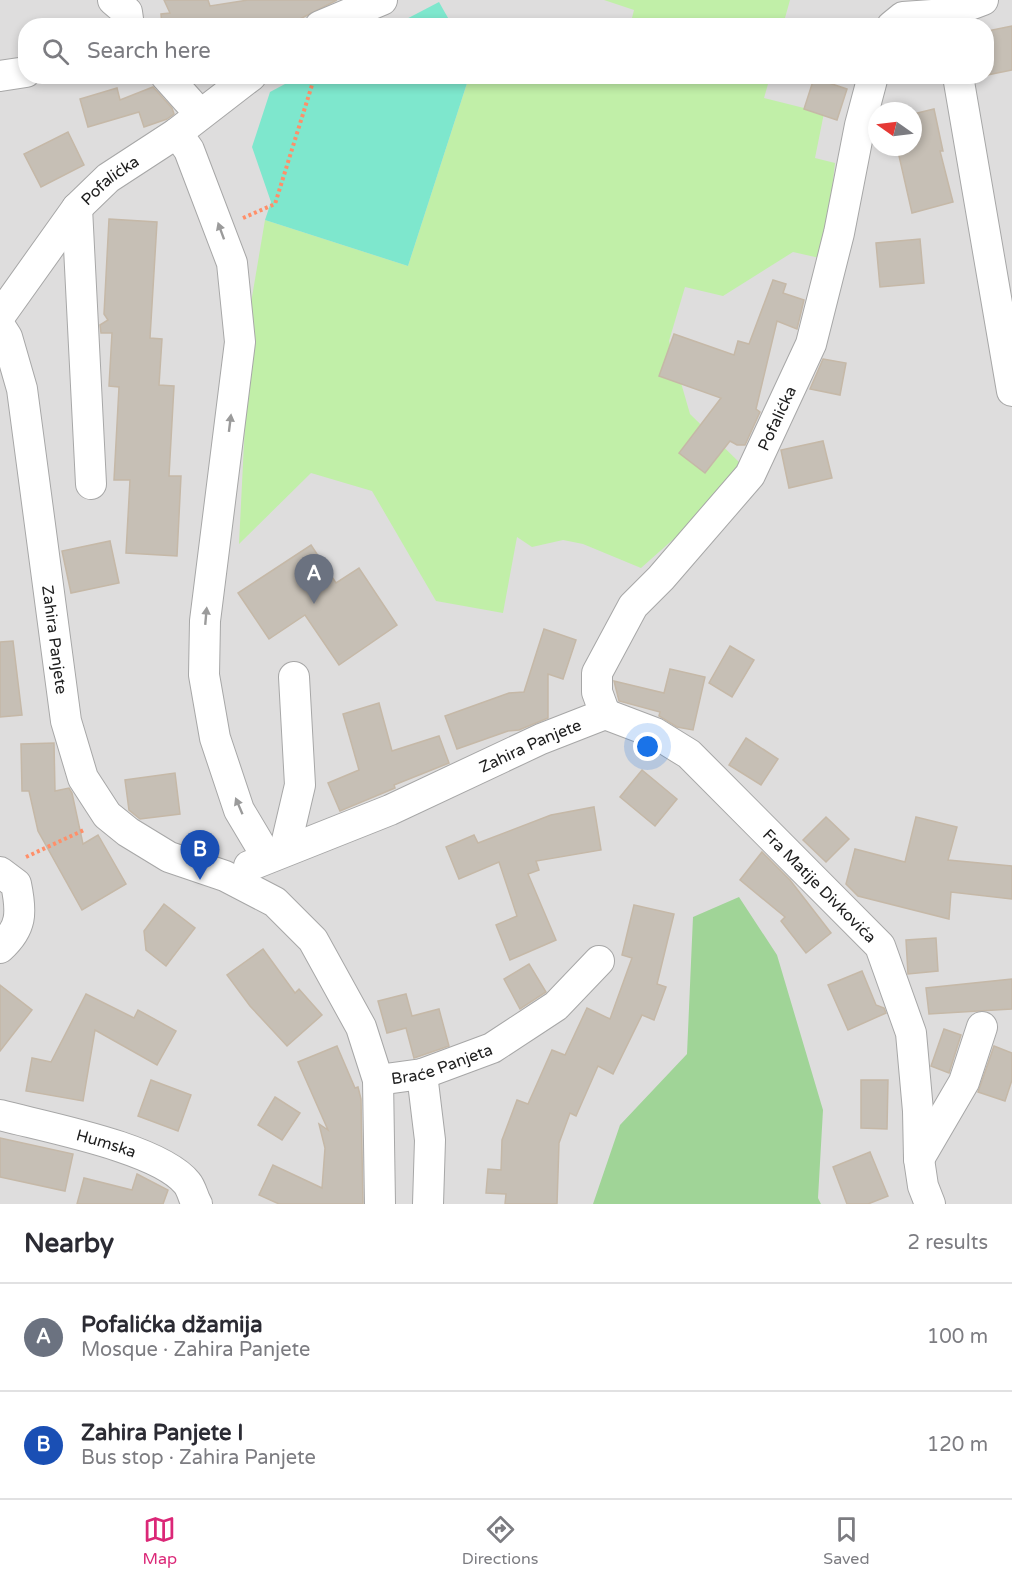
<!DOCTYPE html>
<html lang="en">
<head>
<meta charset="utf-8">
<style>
  :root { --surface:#fff; --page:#f7f7f7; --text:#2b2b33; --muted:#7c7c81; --line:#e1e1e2; --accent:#db2777 }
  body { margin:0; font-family:"Varela Round",sans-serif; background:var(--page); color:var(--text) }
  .compass { position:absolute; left:868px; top:102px; width:54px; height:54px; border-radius:50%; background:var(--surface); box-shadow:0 3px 9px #0003; rotate:284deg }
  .you { position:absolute; left:648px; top:747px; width:21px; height:21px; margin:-15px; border:4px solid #fff; border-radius:50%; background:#1a73e8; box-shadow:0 0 0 9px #1a73e833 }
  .badge { display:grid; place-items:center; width:39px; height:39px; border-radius:50%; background:var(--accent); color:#fff; font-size:20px; font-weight:700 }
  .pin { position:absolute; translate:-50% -50px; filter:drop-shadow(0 2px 3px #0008) }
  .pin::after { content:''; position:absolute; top:32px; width:21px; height:18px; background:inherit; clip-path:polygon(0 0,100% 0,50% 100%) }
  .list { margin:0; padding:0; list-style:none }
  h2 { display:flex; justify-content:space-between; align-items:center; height:78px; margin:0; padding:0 24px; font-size:26px }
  h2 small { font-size:20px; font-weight:400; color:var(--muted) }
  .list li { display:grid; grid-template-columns:39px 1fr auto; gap:18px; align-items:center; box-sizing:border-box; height:108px; padding:0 24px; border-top:2px solid var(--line) }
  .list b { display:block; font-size:22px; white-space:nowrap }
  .list p { margin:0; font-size:20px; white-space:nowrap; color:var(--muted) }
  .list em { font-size:20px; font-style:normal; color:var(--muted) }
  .icon { flex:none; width:33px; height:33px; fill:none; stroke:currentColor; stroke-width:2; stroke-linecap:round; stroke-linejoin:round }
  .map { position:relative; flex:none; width:1012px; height:1204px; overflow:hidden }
  .search { position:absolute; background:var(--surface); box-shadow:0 3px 9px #0003; left:18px; right:18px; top:18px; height:66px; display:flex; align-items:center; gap:15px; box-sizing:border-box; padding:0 21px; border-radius:24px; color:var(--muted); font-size:22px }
  .sheet { height:294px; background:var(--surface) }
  nav { display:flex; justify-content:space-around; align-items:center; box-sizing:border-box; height:84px; border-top:2px solid var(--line); background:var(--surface); font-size:16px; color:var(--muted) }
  nav a { display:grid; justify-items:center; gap:3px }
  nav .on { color:var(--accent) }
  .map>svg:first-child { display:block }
</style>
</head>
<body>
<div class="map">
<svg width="1012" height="1204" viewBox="0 0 1012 1204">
  <rect width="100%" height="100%" fill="#f1efe6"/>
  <path fill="#dedddd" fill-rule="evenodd" d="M0,0H1012V1204H0ZM26,26H986V76H26ZM877,111H913V147H877Z"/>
  <g fill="#c1efa8">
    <path d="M604,0H790L783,25L630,26L634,10Z"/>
    <path d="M604,76L770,77L764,98L824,113L815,158L835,163L824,259L793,252L723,296L685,287L669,341L690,414L741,464L704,512L641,568L583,544L563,540L532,547L517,537L503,613L436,601L372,491L311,473L239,544L251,303L265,220L408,266L469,77Z"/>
  </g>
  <path fill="#a0d497" d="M739,897L777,955L823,1110L818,1198L821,1204H593L620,1125L687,1054L693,917Z"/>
  <g fill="#7ee7cd">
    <path d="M439,2L452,25H395Z"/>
    <path d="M300,76L469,77L408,266L265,220L271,202L252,147L270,92Z"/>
  </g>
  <g fill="#c6bfb5" stroke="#c5b8a7" stroke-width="1.5">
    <path d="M164,0H208L210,6L248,0H337L294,22L295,26H162L161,14L170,13Z"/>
    <path d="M1012,26V70L987,75V31Z"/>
    <path d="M814,78L847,89L837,120L804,109Z"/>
    <path d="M153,87L172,108L174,114L167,119L144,127L139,112L88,127L80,99L117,88L120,100Z"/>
    <path d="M934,109L943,151H940L953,202L912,213L897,147H913V114Z"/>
    <path d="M68,132L84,165L41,187L24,154Z"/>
    <path d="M109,219L157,222L150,338L162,339L159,385L174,386L169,476H181L177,556L126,553L130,480H114L119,387L109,386L112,333H101L100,325L108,320L104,314Z"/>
    <path d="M920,239L924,283L880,287L876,243Z"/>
    <path d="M773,280L786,284L783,293L804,300L797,329L777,321L756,409L760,412L745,445H737L730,441L705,473L679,453L721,398L659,376L674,334L734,355L738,341L749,344Z"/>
    <path d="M823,359L846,363L840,395L810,389Z"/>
    <path d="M823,441L832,478L789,488L781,450Z"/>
    <path d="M110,541L119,583L71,593L62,551Z"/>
    <path d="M311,545L336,583L359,568L397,625L339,665L305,615L269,639L238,593Z"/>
    <path d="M544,629L576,640L563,679L548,674V718L519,730L508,731L457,749L445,716L509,693L524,692Z"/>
    <path d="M13,641L22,715L0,717V642Z"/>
    <path d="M730,646L754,660L732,697L709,683Z"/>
    <path d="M670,669L705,677L693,730L677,727L659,716L660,712L619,701L614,681L664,693Z"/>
    <path d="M379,703L392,751L439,736L449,763L394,785L395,788L340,811L328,783L359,770L343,714Z"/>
    <path d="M746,738L778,759L761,785L729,765Z"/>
    <path d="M54,743L55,791L69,788L72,793L83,844L98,835L126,884L82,910L38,831L29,791H22L21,744Z"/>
    <path d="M642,770L677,799L655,826L620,797Z"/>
    <path d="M175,773L180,814L140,819L129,810L125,780Z"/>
    <path d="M594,807L601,850L536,861L539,870L528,874L556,940L510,960L496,925L517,916L499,862L459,879L446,847L474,835L478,843L551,815Z"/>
    <path d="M826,817L849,839L826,862L803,840Z"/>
    <path d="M916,817L957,827L948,860L1012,866V899L951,892L949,919L858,896L846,884L855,849L905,862Z"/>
    <path d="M762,852L790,880L831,933L806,953L781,921L785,917L740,880Z"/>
    <path d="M164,904L195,928L166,966L146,950L144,931Z"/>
    <path d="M634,905L674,914L657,984L666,987L654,1020L642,1015L613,1074L598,1066L576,1116L570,1113L559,1143L557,1204H505L506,1194L486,1193L488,1169L501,1170L502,1140L517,1100L528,1104L552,1050L565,1055L587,1008L610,1019L632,958L622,955Z"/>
    <path d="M936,938L938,971L908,974L906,940Z"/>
    <path d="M263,949L295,993L299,989L322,1015L287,1046L250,1006L227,975Z"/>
    <path d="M529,964L546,992L520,1009L504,979Z"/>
    <path d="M862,971L876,1005L884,1008L886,1013L848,1030L828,985Z"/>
    <path d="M1012,979V1009L929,1014L926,988Z"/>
    <path d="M0,985L32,1010L0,1051Z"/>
    <path d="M86,994L134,1018L138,1010L176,1031L157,1065L95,1030L83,1101L26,1091L32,1058L51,1062Z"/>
    <path d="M406,994L412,1016L439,1009L449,1046L414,1058L406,1028L387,1033L378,1001Z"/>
    <path d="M944,1029L961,1035L949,1073L931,1066Z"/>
    <path d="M337,1046L355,1088L358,1087L361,1099L363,1204H279L259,1195L273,1165L322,1188L325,1148L319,1124L328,1130L298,1062Z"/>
    <path d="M994,1046L1012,1053V1080L1005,1101L978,1092Z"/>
    <path d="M151,1080L191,1095L178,1131L138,1116Z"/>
    <path d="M861,1080H888L887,1129L861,1128Z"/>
    <path d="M275,1097L300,1113L282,1140L258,1125Z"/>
    <path d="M0,1138L73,1154L65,1191L0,1177Z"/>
    <path d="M870,1152L888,1196L868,1204H847L833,1167Z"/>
    <path d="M137,1174L168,1190L163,1204H77L84,1178L132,1190Z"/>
  </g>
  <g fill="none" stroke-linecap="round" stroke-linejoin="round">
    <g stroke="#a7a7a7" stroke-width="32">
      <g id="minor">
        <path d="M113,0L127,12L129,26"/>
        <path d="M320,26L382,0"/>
        <path d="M892,26L903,17L946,14L983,0"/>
        <path d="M0,76L26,72"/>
        <path d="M166,76L200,114"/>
        <path d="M958,76L1012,391"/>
        <path d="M177,133L189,150L232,263L240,342L205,621L204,675L215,738L239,810L267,857"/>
        <path d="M77,208L91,484"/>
        <path id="s1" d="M0,316L77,208L108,178L177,133L251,76"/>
        <path id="s2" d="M0,326L7,337L22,389L66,721L83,778L107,815L128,832L169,857L225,876L275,902L313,940L361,1027L378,1080L380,1204"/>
        <path id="s3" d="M605,714L597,692V673L633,606L661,578L750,475L811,344L839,233L860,125L873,76"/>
        <path id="s4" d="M605,714L655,733L689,754L880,946L911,1033L918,1111L919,1159L923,1186L930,1204"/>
        <path d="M285,849L300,785L294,677"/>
        <path id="s5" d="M249,866L390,810L541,739L605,714"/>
        <path d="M0,872L16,884C22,913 22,928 0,948"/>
        <path d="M422,1074L430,1140L428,1204"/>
        <path id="s6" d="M378,1080L422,1074L492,1048L556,1006L599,961"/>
        <path id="s7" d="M0,1115C45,1127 159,1148 187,1183C192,1189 193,1198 197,1204"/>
        <path d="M919,1159L964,1082L982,1027"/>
      </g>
    </g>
    <g stroke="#ff8f69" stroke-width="4" stroke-dasharray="3 3" stroke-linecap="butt">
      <path d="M243,218L275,204L312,85L308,76"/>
      <path d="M26,857L84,830"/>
    </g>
    <use href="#minor" stroke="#fff" stroke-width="30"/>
  </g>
  <defs><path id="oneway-solid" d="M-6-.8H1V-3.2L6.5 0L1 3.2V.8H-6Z" transform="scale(1.5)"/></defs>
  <g fill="#9b9b9b">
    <use href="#oneway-solid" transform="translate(221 231) rotate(-110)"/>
    <use href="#oneway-solid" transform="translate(230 423) rotate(-83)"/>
    <use href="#oneway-solid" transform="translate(206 616) rotate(-85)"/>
    <use href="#oneway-solid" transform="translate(239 806) rotate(-113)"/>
  </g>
  <g text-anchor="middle" stroke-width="6" stroke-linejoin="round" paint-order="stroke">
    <g font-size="16" fill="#202020" stroke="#fff">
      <text dy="6" stroke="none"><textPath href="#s1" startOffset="176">Pofalićka</textPath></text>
      <text dy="6" stroke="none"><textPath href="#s3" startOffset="357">Pofalićka</textPath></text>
      <text dy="6" stroke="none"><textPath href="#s2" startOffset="320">Zahira Panjete</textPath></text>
      <text dy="6" stroke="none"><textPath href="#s5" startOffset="306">Zahira Panjete</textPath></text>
      <text dy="6" stroke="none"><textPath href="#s4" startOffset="279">Fra Matije Divkovića</textPath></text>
      <text dy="6" stroke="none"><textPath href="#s6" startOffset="66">Braće Panjeta</textPath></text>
      <text dy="6" stroke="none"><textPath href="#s7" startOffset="110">Humska</textPath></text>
    </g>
  </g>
</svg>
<svg class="compass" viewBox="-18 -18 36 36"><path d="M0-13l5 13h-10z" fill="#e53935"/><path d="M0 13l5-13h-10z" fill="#7c7c81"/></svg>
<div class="you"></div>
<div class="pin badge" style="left:314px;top:604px;background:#6b7280">A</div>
<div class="pin badge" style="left:200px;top:880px;background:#1a4fb4">B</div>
<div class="search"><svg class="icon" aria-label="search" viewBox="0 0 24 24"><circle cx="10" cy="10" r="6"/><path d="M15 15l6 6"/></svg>Search here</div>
</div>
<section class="sheet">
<h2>Nearby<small>2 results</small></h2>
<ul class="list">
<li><span class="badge" style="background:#6b7280">A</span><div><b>Pofalićka džamija</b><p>Mosque · Zahira Panjete</p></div><em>100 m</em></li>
<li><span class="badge" style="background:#1a4fb4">B</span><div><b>Zahira Panjete I</b><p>Bus stop · Zahira Panjete</p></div><em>120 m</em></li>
</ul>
</section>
<nav>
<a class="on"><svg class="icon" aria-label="map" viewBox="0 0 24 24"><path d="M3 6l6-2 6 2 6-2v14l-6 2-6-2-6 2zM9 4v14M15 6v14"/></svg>Map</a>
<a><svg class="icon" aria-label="directions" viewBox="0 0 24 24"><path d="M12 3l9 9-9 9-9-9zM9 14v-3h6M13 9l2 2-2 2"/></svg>Directions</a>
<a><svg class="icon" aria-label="saved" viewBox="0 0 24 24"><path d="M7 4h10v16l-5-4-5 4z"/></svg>Saved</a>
</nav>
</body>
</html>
